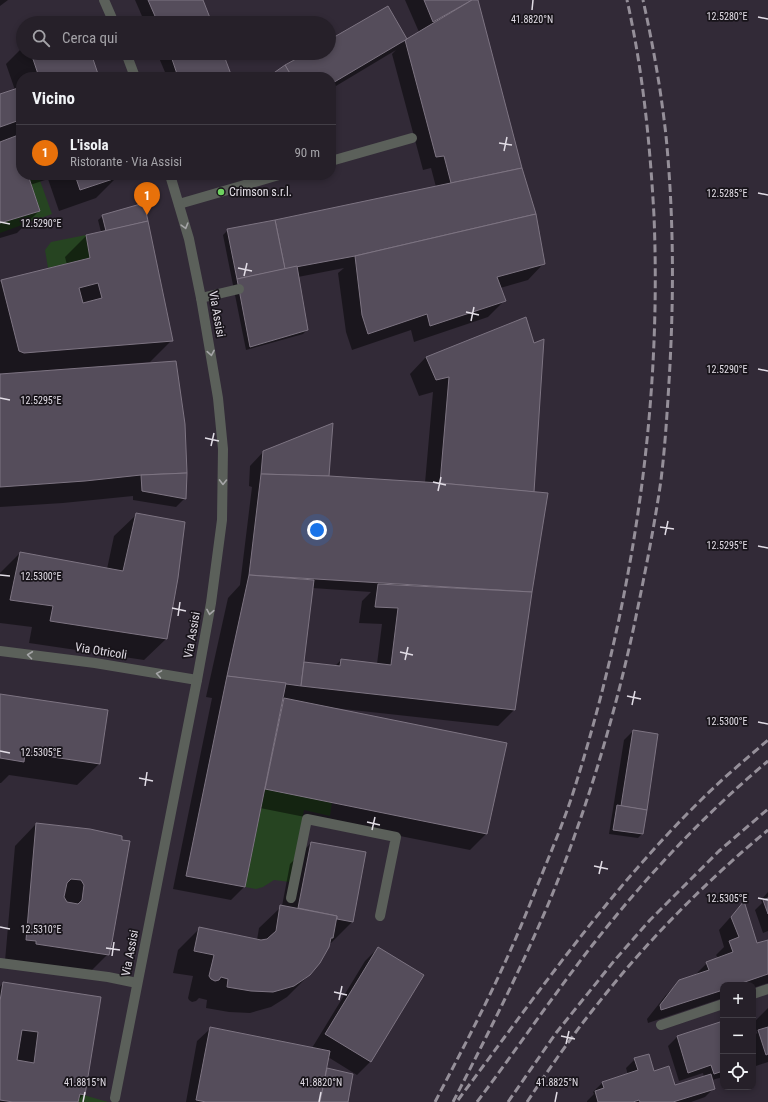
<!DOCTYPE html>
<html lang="it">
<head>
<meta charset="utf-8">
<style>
  :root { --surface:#262029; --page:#2e2831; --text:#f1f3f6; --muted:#a4a3a8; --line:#423e46; --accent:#6fd360 }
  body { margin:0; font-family:"Roboto Condensed",sans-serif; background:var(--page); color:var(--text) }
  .controls { position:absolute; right:12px; bottom:12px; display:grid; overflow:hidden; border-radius:8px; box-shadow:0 2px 6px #0003 }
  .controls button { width:36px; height:36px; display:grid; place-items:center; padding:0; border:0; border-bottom:1px solid var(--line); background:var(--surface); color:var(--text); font:20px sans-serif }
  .you { position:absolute; left:317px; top:530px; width:14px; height:14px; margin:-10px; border:3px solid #fff; border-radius:50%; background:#1a73e8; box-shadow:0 0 0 6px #1a73e833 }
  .badge { display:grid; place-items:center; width:26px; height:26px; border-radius:50%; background:var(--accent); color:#fff; font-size:13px; font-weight:700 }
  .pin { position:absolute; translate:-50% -33px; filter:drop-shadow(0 1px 2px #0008) }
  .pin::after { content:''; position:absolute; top:21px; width:14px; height:12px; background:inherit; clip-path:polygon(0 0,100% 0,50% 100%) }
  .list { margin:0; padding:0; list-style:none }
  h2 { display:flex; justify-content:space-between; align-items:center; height:52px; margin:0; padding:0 16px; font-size:17px }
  h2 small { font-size:13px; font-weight:400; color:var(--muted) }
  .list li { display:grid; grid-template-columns:26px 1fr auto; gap:12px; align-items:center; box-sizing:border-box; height:56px; padding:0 16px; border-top:1px solid var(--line) }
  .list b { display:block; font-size:15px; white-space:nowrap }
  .list p { margin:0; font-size:13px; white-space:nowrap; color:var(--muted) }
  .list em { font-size:13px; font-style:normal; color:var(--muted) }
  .icon { flex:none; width:22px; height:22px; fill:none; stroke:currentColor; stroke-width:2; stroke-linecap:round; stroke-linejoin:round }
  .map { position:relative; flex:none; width:768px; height:1102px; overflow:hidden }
  .search { position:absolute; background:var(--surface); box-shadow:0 2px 6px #0003; left:16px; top:16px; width:320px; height:44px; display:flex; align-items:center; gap:10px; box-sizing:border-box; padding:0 14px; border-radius:22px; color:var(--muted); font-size:15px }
  .panel { position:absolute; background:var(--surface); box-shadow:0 2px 6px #0003; left:16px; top:72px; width:320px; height:108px; border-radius:16px }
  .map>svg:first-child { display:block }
</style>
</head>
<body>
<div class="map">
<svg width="768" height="1102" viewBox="0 0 768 1102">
  <rect width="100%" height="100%" fill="#322a37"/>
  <g fill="#264421">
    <path d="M28,175H38L52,214L0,233V223L40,211Z"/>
    <path d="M86,235L90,258L48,268L45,250L51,242Z"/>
    <path d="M265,789L332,802L330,816L304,810L290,882L274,880L263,887L256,889L245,887Z"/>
    <path d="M80,1094L108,1102H78Z"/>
  </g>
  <g fill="#0007" fill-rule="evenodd">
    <path d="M0,0H8L0,6Z"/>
    <path d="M135,0H202L210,23H145Z"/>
    <path d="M405,0H477L544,263L528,280L500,288L505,300L488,317L414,342L411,330L352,350L346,332L338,273L344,268L298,277L307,330L303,334L246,350L223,235L228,230L436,187L431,168L423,170L392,54L396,50L331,89V77H270L309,53H329V41L405,39L402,43L419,32Z"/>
    <path d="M23,47V53H90L98,77H21V175H117L118,176L96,198L59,211L48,179L30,185L39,211L17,233L0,238V95L15,90L6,64Z"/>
    <path d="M157,53H221L230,77H167Z"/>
    <path d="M103,216L172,340L150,362L115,365L116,367L185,498L176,507L133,500V496L63,503L0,507V375H3L0,373V282L67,265L65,257L87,235L101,232L98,220Z"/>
    <path d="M525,318L532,492L547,494L531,592L514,710L498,726L334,708V709L487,833L470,850L260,808L244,887L231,900L173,889L212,698L206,697L228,598L240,585L252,487L249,486L250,466L263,452L328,477L425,483L433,392L419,396L410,374L426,357ZM312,588L371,592L362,601L359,623L382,624L377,664L341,660L334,667L303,663ZM279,717H281L278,732H276Z"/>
    <path d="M136,515L166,639L144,660L29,643L32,627L0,623V573L20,553L107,569L114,536Z"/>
    <path d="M0,695L99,764L77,785L9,775L1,783H0Z"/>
    <path d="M633,731L642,834L638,838L609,834L624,740Z"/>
    <path d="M36,824L90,830L108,954L86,976L5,961L15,846Z"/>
    <path d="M311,843L352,922L331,943H329L309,975L287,997L271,1007L250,1013L229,1012L206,1008L207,1000L199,998L196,1001L192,1002L189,1000L188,998L193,976L173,973L178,950L200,928L257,940L259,928L282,906L290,864Z"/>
    <path d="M768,892V931L763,933L755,910L762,903L761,900Z"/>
    <path d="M743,903L757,944L768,941V983L753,988V985H723V998L648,1023L647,1019L666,995L680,981L694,976L707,963L718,958L716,955L724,947L719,930Z"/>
    <path d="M378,948L423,975L370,1062L357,1075L328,1057L325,1071L327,1069L347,1102H186L197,1041L211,1028L312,1048L365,961Z"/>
    <path d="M3,983L84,1094L77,1102H0V987Z"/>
    <path d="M768,1008V1062L753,1067V1037L757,1033L754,1022Z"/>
    <path d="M723,1022V1077L712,1080L714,1088L705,1097L691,1102H587V1101L594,1094L593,1092L602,1083L628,1075L626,1068L635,1059L674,1087L704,1077L703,1073L679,1081L668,1046L677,1037Z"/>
  </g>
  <g fill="#554d5b" stroke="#7d7482" fill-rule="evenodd">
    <path d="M148,0H203L212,23H158Z"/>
    <path d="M424,0H472L433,22Z"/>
    <path d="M472,0H478L522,168L451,183L444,156L436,157L405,40Z"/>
    <path d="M388,6L407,39L331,84V77H292L285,65L307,53H329V40Z"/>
    <path d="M31,53H91L99,77H39Z"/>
    <path d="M170,53H223L232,77H178Z"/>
    <path d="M285,65L292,77H268Z"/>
    <path d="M21,87V132L17,121L0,127V94Z"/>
    <path d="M21,134V175H28L40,211L0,223V142Z"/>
    <path d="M522,168L536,214L355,256L285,269L275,220Z"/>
    <path d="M75,175H118L119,177L80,190Z"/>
    <path d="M144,203L148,221L106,231L102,215Z"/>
    <path d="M536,214L545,264L497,277L506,301L430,326L427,314L368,334L362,315L355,256Z"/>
    <path d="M275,220L285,269L237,279L227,229Z"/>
    <path d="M148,221L173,341L24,353L19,351L1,280L90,258L86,235ZM98,283L102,298L83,303L79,288Z"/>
    <path d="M297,266L308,330L250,347L237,279Z"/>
    <path d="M526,317L534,343L544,339L534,492L440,483L449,377L436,380L426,357Z"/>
    <path d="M176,361L185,424L187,473L141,475L85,481L0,487V374Z"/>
    <path d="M333,423L329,476L261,474L263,451Z"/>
    <path d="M187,473L186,499L142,491L141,475Z"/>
    <path d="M261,474L329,476L440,483L548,493L532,592L249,575Z"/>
    <path d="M136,513L185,522L178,578L167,639L50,621L53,606L10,600L20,552L123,571Z"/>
    <path d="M249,575L314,580L301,686L227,676Z"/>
    <path d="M378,584L532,592L515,710L301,686L304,662L340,666L341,659L391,665L398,608L375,607Z"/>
    <path d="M227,676L286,683L245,887L186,876Z"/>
    <path d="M0,694L108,710L100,764L25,753L24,762L0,758Z"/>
    <path d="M284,698L507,743L487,834L265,789Z"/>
    <path d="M633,730L658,734L647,810L621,806Z"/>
    <path d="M617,805L647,810L643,834L613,830Z"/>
    <path d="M36,823L90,829L122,836V840L130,841L112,942L109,955L36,944V941L26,940ZM71,879L81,880L84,885L82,900L78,904L67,902L64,897L67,883Z"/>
    <path d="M311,842L366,852L353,922L337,919V916L298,908Z"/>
    <path d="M768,898V914L763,900Z"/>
    <path d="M744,901L757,943L768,940V974L736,985H723V990L661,1010L660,1005L679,980L709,970L706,962L733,952L729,941L739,937L731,917Z"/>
    <path d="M280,905L337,916L333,938H331L329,947L320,963L310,975L294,986L273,992L251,991L227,987L228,979L221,977L219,980L215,981L211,979L209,976L214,955L194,951L199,927L261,940L267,939L276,931Z"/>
    <path d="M378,947L424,975L371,1062L325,1034Z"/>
    <path d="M3,982L101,997L85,1095L80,1094L78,1102H13L0,1100V1001ZM22,1030L38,1032L34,1063L17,1060Z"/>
    <path d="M723,1021V1071L714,1074L711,1065L688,1073L677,1036Z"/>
    <path d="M210,1027L330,1051L320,1102H206L196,1100Z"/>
    <path d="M768,1027V1054L766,1055L758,1030Z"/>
    <path d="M649,1054L654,1071L669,1066L675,1085L711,1074L715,1089L673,1102H640L639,1100L633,1102H598L595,1091L604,1088L602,1082L638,1070L634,1058Z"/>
    <path d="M327,1068L353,1074L348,1102H320Z"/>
  </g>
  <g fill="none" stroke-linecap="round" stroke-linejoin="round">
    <g stroke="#5b605a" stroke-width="10">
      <path d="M331,161L412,138"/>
      <path d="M179,204L279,175"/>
      <path d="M201,298L239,289"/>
      <path d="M753,994L768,989"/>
      <path d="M661,1025L723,1004"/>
    </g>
    <path stroke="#5b605a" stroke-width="10" d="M291,898L307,819L396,837L380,916"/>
    <g stroke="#5b605a" stroke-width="10">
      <path d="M104,0L114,23"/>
      <path d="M126,53L135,77"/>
      <path d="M0,651L95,663L197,680"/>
      <path d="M0,963L108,977L137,983"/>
      <path d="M115,1098L197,680L211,603L222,520L223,449L218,398L201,298L189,239L170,175"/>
    </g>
    <g stroke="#958f99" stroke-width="3" stroke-dasharray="8 4" stroke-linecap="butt">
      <path d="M458,1100C535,997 610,889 702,799C723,778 746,759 768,740"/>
      <path d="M435,1102C460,1054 485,1007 507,958C518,934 528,909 538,884C550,854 563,824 573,793C632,607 662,412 654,216C650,144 643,71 627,0"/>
      <path d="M453,1102C487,1036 521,969 550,900C586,812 614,719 634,626C644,578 654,529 661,480C665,447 667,415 669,382C674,300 674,218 666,136C661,90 653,45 643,0"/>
      <path d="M477,1102C523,1041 566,976 615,917C661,861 712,808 768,761"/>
      <path d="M508,1102L556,1033L614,961L650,920L719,851L768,809"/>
      <path d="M527,1102C549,1069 571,1037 596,1006C646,942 705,882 768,830"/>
    </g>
  </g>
  <defs><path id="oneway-chevron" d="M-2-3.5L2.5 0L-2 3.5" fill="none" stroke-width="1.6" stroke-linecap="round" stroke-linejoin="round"/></defs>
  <g stroke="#a5a5a7">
    <use href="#oneway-chevron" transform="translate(185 226) rotate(74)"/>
    <use href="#oneway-chevron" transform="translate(211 353) rotate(80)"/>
    <use href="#oneway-chevron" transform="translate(223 482) rotate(91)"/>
    <use href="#oneway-chevron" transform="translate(210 612) rotate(100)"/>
    <use href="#oneway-chevron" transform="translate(30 655) rotate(-173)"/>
    <use href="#oneway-chevron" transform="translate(159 674) rotate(-170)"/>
  </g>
  <path fill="none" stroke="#e2dde6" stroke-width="1.5" d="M532,10L533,0M758,17L768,19M499,143L512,145M504,151L507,137M758,193L768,195M0,222L10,224M238,268L252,271M244,276L247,263M466,312L479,315M471,321L474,307M758,369L768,371M0,398L10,400M205,438L219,441M211,446L214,433M433,482L446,485M438,491L441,477M660,527L674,529M665,535L668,521M758,546L768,548M0,575L10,576M172,608L186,611M178,616L180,602M400,652L413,655M405,660L408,647M627,696L641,699M632,705L635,691M758,722L768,724M0,751L10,753M139,778L153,781M145,786L147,772M367,822L380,825M372,830L375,817M594,866L608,869M599,874L602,861M758,898L768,900M0,927L10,929M106,948L120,950M112,956L114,942M334,992L347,995M339,1000L342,986M561,1036L575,1039M566,1044L569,1031M83,1102L85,1092M319,1102L321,1092M555,1102L557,1092"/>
  <circle fill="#6fd360" stroke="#18141a" stroke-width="1.5" cx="221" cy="192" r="4"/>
  <g text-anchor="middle" stroke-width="3.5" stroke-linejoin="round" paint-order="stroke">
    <g font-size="12" fill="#e2dde6" stroke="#18141a" text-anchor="start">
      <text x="229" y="196">Crimson s.r.l.</text>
    </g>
    <g font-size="12" fill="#e2dde6" stroke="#18141a">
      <text transform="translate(217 314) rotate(80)" y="4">Via Assisi</text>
      <text transform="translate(192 635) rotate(-80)" y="4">Via Assisi</text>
      <text transform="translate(101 651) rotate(9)" y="4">Via Otricoli</text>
      <text transform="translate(130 953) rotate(-79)" y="4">Via Assisi</text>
    </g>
  </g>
  <g font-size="10" text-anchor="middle" fill="#e2dde6" stroke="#18141a" stroke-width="3.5" stroke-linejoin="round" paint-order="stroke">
    <text x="727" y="20">12.5280°E</text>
    <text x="532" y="23">41.8820°N</text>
    <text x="727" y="197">12.5285°E</text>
    <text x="41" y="227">12.5290°E</text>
    <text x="727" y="373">12.5290°E</text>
    <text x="41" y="404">12.5295°E</text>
    <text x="727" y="549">12.5295°E</text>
    <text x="41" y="580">12.5300°E</text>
    <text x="727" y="725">12.5300°E</text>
    <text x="41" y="756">12.5305°E</text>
    <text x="727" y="902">12.5305°E</text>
    <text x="41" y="933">12.5310°E</text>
    <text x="85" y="1086">41.8815°N</text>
    <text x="321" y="1086">41.8820°N</text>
    <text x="557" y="1086">41.8825°N</text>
  </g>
</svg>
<div class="controls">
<button>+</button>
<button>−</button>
<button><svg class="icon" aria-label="locate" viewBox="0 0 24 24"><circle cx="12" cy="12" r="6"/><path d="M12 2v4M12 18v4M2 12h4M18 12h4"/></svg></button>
</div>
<div class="you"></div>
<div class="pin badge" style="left:147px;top:215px;background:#e8710a">1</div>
<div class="search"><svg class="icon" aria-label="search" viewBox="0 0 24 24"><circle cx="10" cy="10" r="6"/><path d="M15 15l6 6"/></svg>Cerca qui</div>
<section class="panel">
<h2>Vicino<small></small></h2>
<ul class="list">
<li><span class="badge" style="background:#e8710a">1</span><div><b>L'isola</b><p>Ristorante · Via Assisi</p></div><em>90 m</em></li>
</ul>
</section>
</div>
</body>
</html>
